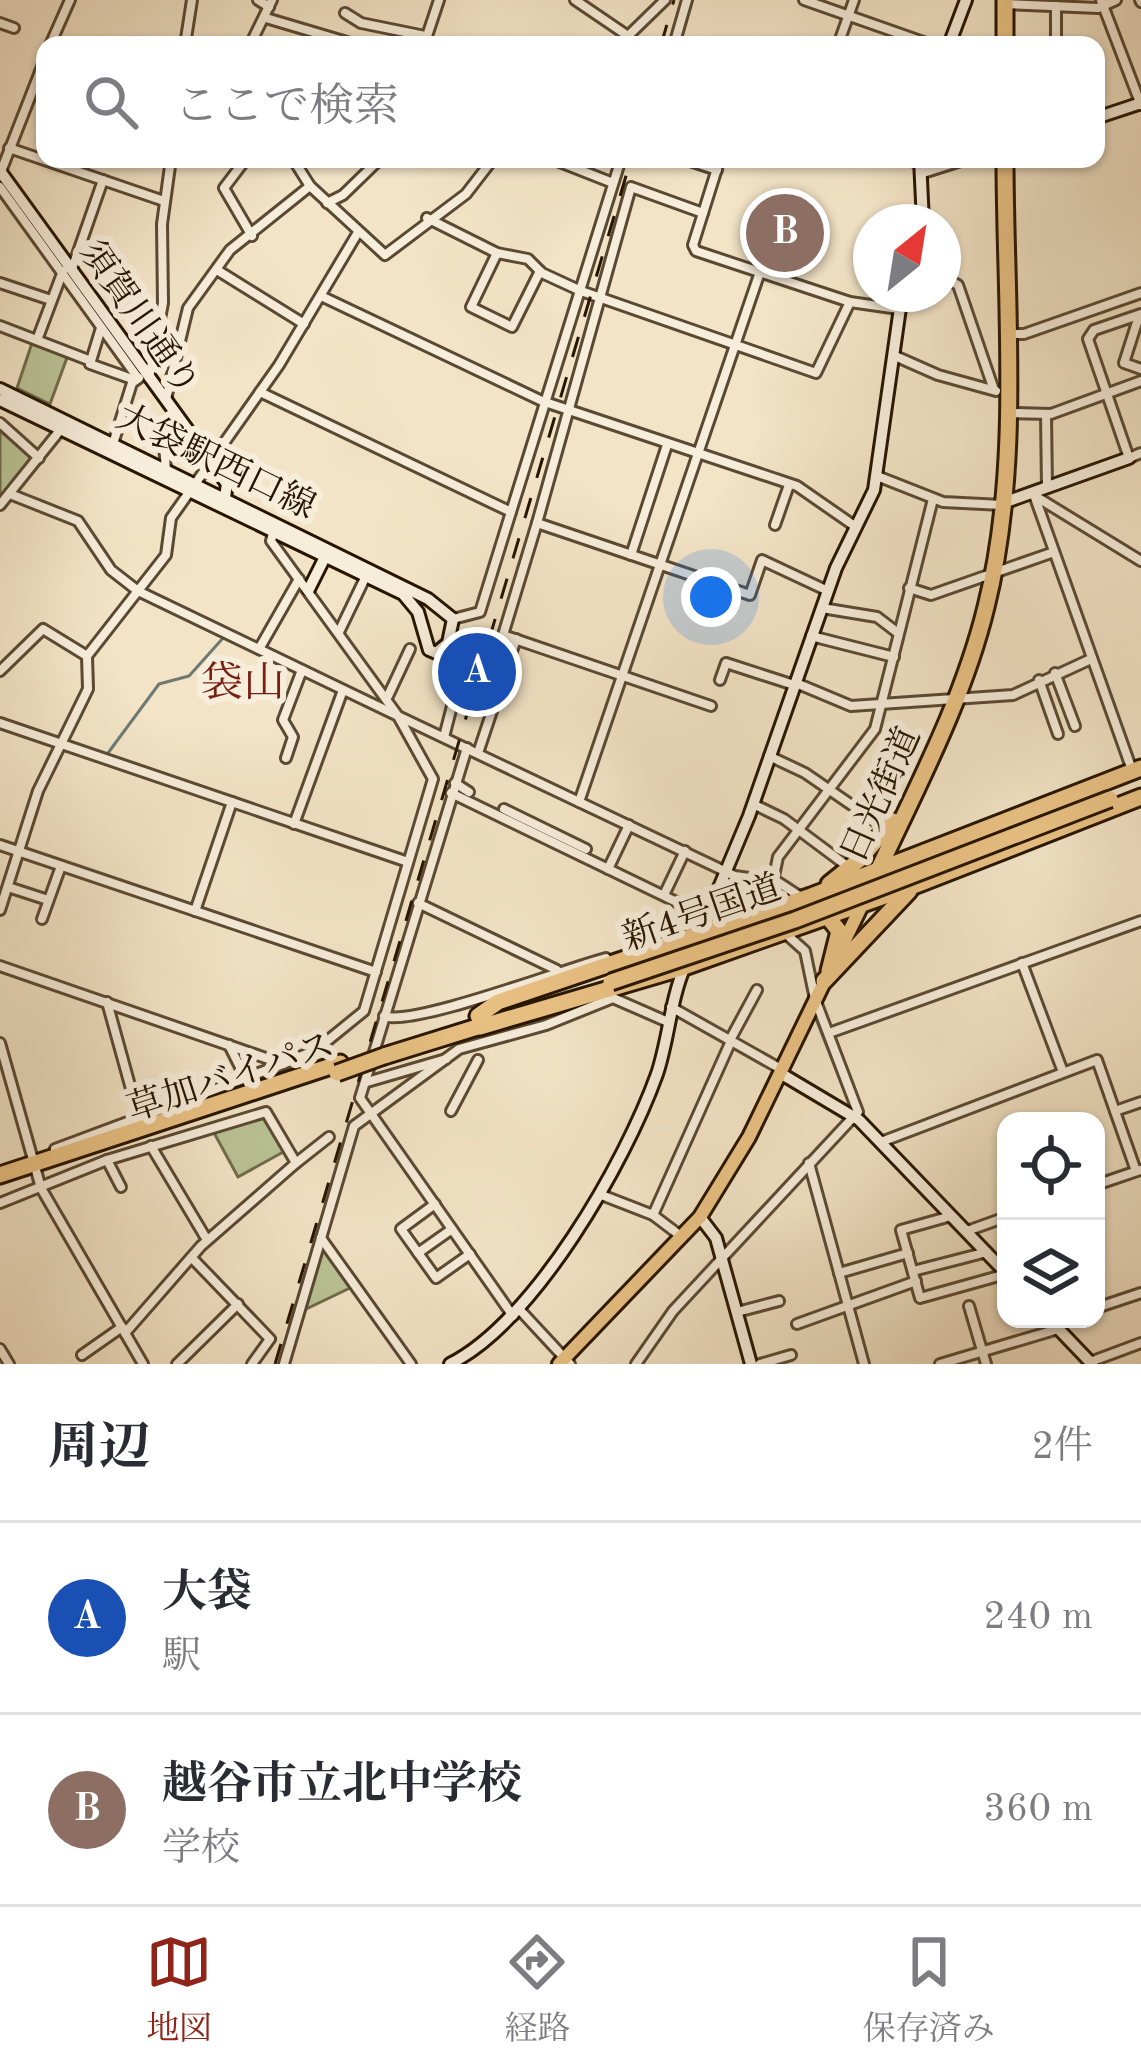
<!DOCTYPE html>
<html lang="ja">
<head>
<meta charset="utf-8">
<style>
  :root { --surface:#fff; --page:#f7f7f7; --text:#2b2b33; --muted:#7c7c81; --line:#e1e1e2; --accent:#8f2418 }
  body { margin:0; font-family:"Old Standard TT","Noto Serif JP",serif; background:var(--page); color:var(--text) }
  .controls { position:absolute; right:36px; bottom:36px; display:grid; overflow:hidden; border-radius:24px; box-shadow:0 3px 9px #0004 }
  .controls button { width:108px; height:108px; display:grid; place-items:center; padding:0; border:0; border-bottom:3px solid var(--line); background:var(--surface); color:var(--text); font:60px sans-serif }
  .compass { position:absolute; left:853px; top:204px; width:108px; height:108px; border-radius:50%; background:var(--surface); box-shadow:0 3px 9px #0004; rotate:30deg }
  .you { position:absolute; left:711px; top:597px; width:42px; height:42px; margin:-30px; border:9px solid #fff; border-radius:50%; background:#1a73e8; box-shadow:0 0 0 18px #1a73e833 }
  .badge { display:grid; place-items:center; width:78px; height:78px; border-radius:50%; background:var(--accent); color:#fff; font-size:39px; font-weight:700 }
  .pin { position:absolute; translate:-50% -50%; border:6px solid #fff; box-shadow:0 3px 12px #0006 }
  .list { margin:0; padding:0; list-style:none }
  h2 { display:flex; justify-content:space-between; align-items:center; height:156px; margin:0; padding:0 48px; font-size:51px }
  h2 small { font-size:39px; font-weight:400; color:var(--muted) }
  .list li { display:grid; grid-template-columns:78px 1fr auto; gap:36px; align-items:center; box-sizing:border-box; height:192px; padding:0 48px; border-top:3px solid var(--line) }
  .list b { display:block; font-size:45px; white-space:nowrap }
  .list p { margin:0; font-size:39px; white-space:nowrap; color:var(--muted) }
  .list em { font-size:39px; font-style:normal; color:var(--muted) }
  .icon { flex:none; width:66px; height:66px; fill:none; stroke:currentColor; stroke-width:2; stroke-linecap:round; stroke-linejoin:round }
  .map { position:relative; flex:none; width:1141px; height:1364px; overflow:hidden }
  .search { position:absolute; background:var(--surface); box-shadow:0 3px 9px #0004; left:36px; right:36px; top:36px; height:132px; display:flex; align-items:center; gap:30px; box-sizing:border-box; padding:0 42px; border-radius:24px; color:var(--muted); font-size:45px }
  .sheet { height:540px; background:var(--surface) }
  nav { display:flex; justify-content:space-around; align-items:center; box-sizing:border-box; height:168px; border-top:3px solid var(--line); background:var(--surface); font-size:33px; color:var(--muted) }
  nav a { display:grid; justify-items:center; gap:6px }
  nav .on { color:var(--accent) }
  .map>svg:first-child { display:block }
</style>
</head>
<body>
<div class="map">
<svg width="1141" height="1364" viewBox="0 0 1141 1364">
  <rect width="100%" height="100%" fill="#f3e4c7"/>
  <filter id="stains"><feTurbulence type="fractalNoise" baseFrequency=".00167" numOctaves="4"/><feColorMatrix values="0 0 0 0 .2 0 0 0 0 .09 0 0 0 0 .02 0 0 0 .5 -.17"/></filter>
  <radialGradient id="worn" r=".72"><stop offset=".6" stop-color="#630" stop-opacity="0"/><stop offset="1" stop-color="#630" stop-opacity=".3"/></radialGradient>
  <g fill="#bac496" stroke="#706c4b" stroke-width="3">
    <path d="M32,343L68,355L50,404L17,388Z"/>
    <path d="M0,428L35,462L0,499Z"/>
    <path d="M264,1116L285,1151L238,1177L213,1131Z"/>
    <path d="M321,1244L352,1287L302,1311Z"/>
  </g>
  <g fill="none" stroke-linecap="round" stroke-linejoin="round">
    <g stroke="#6e7a71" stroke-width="3">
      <path d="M108,753L159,684L189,676L224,637"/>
      <path d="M816,1019L851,1107"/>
      <path d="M694,1283L715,1259"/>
      <path d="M631,1364L667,1313"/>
    </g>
    <g stroke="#5a4932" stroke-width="14">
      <g id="street">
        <path d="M258,0L269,7"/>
        <path d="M575,0L628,36L617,45"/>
        <path d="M804,0L932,45"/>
        <path d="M1101,0L1141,105"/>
        <path d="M1140,0L1141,2"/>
        <path d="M1005,4L1098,8L1116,0"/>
        <path d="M1056,6V45"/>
        <path d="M345,13L361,23L425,36"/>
        <path d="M266,18L357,45"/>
        <path d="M0,23L14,28"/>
        <path d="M628,36L665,0"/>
        <path d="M50,45L70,0"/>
        <path d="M185,45L192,0"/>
        <path d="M250,45L272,0"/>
        <path d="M424,45L439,0"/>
        <path d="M674,45L687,0"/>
        <path d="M838,45L854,0"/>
        <path d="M9,148L164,201"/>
        <path d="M246,159L224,188L252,236"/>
        <path d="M293,159L310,186L385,255L466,194L493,159"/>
        <path d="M552,159L613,183"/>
        <path d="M684,159L717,170"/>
        <path d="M720,159L693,245L696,251L850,302L899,309"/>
        <path d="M906,159L920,164"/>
        <path d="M0,174L45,59"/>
        <path d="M920,174L967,159"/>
        <path d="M0,187L138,378"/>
        <path d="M327,203L343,195L380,159"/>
        <path d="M427,218L497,253L528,259L542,273L581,291L816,373L850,302"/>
        <path d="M497,253L471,307L512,327L540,271"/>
        <path d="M72,269L103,180"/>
        <path d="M217,270L304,324"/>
        <path d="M943,277L958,285L994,390"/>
        <path d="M0,283L51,300"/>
        <path d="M321,296L542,401L797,486L856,527"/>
        <path d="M1141,314L1094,330L1088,339L1129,458L1141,453"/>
        <path d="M1139,316L1124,363L1141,369"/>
        <path d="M0,326L91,361"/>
        <path d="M101,328L90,364L135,380"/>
        <path d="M1006,334H1024L1141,293"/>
        <path d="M37,340L63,271"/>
        <path d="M895,356L938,375L996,391"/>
        <path d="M149,378L163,303L162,224L171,159"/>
        <path d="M260,392L511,512L621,159"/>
        <path d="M166,399L188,308L230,250L310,186"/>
        <path d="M1011,413L1051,414L1141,381"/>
        <path d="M1046,415L1047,487"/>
        <path d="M0,423L39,458"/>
        <path d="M113,444L132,383L139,378"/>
        <path d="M166,470L164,445L174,416"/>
        <path d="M877,476L943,502L1002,505"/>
        <path d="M1033,492L1132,770"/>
        <path d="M1035,496L1141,561"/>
        <path d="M0,505L61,429"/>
        <path d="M537,523L631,187L703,213"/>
        <path d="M775,525L789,485"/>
        <path d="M273,533L271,541L398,716L735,876L778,882L801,897"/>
        <path d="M631,555L667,445"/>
        <path d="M909,588L931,595L1054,552"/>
        <path d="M822,608L877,617L898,633"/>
        <path d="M453,619L480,612L511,512"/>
        <path d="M339,632L366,576"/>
        <path d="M811,636L894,657"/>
        <path d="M259,649L299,579"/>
        <path d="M441,651L459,679L444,737"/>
        <path d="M0,671L43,629L87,656"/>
        <path d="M1055,673L1075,726"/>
        <path d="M720,680L726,663L794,685"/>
        <path d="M1039,680L1058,734"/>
        <path d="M796,683L851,706L1013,695L1091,659"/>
        <path d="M388,696L410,649"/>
        <path d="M711,706L503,635L537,523L750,595L762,560L828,591"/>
        <path d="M0,723L408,862"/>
        <path d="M467,748L360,1098L513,1316"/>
        <path d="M478,753L516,639"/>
        <path d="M769,756L805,773L885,828"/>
        <path d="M286,758L293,737L283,720L302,670"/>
        <path d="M455,783L469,792"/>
        <path d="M451,793L691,909"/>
        <path d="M579,802L760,272"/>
        <path d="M753,804L784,819L847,866"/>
        <path d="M504,809L586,849"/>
        <path d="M294,824L343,690"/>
        <path d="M0,845L376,972"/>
        <path d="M608,869L629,825"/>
        <path d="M773,881L778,857L875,729L933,499"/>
        <path d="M8,887L48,900"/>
        <path d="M664,895L685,851"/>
        <path d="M418,903L557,970"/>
        <path d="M0,910L38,791L88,689L87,656L166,555L171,518L279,365L357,234"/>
        <path d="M195,911L232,802"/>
        <path d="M42,919L61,866"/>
        <path d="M1022,963L1063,1072"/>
        <path d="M0,966L283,1064L316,1050L364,1011L433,779L398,716L138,591L111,570L78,521L10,494"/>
        <path d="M107,1002L139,1118"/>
        <path d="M671,1007L781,1069"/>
        <path d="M384,1016C412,1027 564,969 606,958"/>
        <path d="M829,1033L1141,921"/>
        <path d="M730,1040L757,990"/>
        <path d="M0,1043L41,1188L143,1364"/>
        <path d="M229,1045L249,1085"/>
        <path d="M367,1082L446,1059"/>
        <path d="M451,1111L478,1060"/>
        <path d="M1115,1111L1141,1102"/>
        <path d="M881,1142L1097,1060L1136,1171"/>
        <path d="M151,1146L207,1240"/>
        <path d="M55,1149L283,1064"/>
        <path d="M107,1160L121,1187"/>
        <path d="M296,1163L329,1137"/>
        <path d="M809,1163L864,1364"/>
        <path d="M1096,1185L1140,1170"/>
        <path d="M599,1194L653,1215L682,1237"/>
        <path d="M0,1203L107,1160L266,1112L296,1163L201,1246L125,1333"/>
        <path d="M435,1204L401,1229L436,1278L470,1254"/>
        <path d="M653,1215L731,1041"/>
        <path d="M951,1216L901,1230L920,1298L1006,1274"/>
        <path d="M967,1231L1006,1217"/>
        <path d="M321,1238L411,1364"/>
        <path d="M418,1253L452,1229"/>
        <path d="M192,1258L270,1339L252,1364"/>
        <path d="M913,1271L987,1252"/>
        <path d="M839,1273L908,1253"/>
        <path d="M969,1306L986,1364"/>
        <path d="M1096,1308L1141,1293"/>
        <path d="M519,1309L570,1364"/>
        <path d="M737,1312L779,1301"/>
        <path d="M797,1324L916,1281"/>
        <path d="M0,1349L9,1364"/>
        <path d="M82,1355L122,1327"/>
        <path d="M1090,1362L1141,1343"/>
        <path d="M177,1364L238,1304"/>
        <path d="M284,1364L354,1126L459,1049L546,1025L613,998L668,1022"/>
        <path d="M636,1364L673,1311L858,1112L815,999L805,951L786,934"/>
        <path d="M760,1364L791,1355"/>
        <path d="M940,1364L1058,1329"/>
      </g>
    </g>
    <g stroke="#271500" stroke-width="16">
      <g id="secondary">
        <path d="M949,45L966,0"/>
        <path d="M1096,118L1141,103"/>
        <path d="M920,159L923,222"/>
        <path d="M0,171L227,484L225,497"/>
        <path d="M0,389L428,599L453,619L448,643L436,653L429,650L418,612L403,594L0,400"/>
        <path d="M1003,503L1129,458"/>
        <path d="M309,589L328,551"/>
        <path d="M700,933L749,816L836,568L874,490L902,294"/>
        <path d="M780,1073L859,1120L1006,1273"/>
        <path d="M700,1217L716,1238L751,1364"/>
        <path d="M1049,1319L1092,1364"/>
        <path d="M450,1364C535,1321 625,1163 657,1074C669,1038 670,1001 685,966"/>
      </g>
    </g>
    <g stroke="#271500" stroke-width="18">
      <g id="primary">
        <path d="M837,956L863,903"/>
        <path d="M559,1364L700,1217L749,1137L828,974"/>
      </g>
    </g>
    <g stroke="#271500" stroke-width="21">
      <g id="highway">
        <path d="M1005,45V0"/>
        <path d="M829,884L859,860L893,821"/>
        <path d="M863,903C906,807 961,710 986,607C1022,464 1005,305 1005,159"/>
        <path d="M827,916L839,931L829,971"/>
        <path d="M824,981L909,891"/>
        <path d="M478,1016L498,1002L811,896L1141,768"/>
        <path d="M480,1027L684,967L916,885L1141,797"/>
        <path d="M384,1056L490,1023"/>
        <path d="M0,1175L340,1063"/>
      </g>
    </g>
    <use href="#street" stroke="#f7eddb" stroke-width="8"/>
    <use href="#secondary" stroke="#f7eddb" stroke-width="10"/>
    <use href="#primary" stroke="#eac284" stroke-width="12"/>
    <use href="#highway" stroke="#eac284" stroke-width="15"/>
    <g stroke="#271500" stroke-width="3" stroke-dasharray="21 21" stroke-linecap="butt">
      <path d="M661,45L674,0"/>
      <path d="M275,1364L631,159"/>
    </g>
    <g stroke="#271500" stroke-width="21" stroke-linecap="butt">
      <g id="highway-bridge">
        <path d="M611,982L795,920L1110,799"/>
        <path d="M337,1073L384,1056"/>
      </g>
    </g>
    <use href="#highway-bridge" stroke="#eac284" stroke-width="15"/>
  </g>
  <g text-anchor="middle" stroke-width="12" stroke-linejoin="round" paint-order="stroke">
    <g font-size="36" fill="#271500" stroke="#f7eddb">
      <text transform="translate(141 317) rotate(55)" y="13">須賀川通り</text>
      <text transform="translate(217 460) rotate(26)" y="13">大袋駅西口線</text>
      <text transform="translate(879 794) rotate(-66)" y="13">日光街道</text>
      <text transform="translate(701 911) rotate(-19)" y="13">新4号国道</text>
      <text transform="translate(230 1075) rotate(-18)" y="13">草加バイパス</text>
    </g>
    <g font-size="42" fill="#7a1f14" stroke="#f7eddb">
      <text x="243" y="696">袋山</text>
    </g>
  </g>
  <rect width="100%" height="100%" filter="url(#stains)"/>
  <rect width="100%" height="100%" fill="url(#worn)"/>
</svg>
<div class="controls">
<button><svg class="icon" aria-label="locate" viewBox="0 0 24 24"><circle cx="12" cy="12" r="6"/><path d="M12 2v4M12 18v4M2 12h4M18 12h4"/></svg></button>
<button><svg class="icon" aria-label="layers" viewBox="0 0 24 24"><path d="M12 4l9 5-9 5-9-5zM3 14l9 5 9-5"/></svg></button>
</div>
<svg class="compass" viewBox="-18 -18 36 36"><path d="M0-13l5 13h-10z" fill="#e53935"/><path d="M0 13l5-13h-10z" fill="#7c7c81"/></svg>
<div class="you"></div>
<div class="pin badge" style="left:477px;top:672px;background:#1a4fb4">A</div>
<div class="pin badge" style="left:785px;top:233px;background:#8d6e63">B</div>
<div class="search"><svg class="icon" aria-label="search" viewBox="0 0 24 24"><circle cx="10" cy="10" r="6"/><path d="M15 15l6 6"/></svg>ここで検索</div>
</div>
<section class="sheet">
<h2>周辺<small>2件</small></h2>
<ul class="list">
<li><span class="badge" style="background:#1a4fb4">A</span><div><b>大袋</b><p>駅</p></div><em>240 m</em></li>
<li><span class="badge" style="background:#8d6e63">B</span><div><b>越谷市立北中学校</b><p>学校</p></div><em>360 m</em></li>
</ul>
</section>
<nav>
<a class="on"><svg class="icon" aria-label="map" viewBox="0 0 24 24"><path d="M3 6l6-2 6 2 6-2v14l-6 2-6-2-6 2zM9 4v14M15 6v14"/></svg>地図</a>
<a><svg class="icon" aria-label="directions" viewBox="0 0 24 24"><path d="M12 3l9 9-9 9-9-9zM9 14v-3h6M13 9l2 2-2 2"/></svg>経路</a>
<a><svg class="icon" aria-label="saved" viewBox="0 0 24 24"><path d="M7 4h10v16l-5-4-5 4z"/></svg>保存済み</a>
</nav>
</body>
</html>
